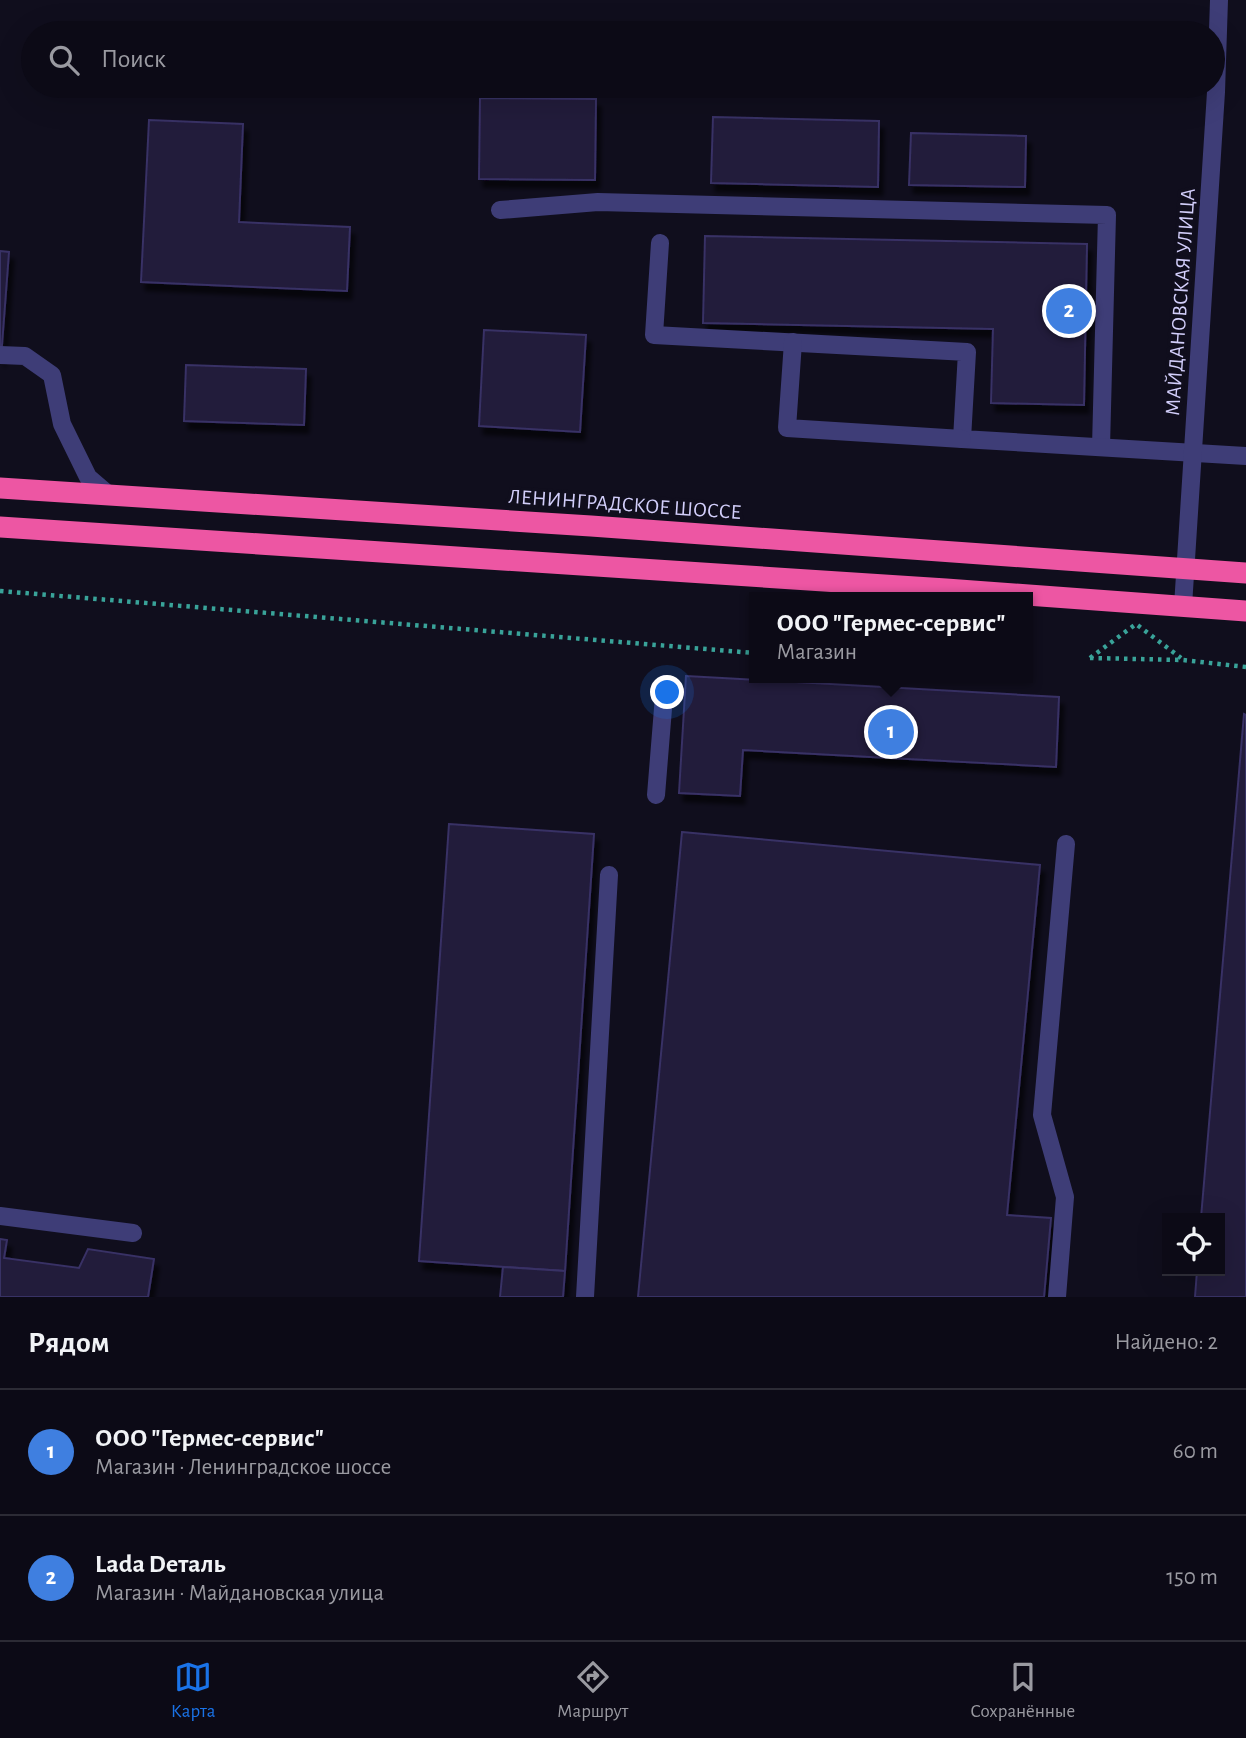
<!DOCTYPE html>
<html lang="ru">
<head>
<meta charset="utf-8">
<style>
  :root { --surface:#0c0a16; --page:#15131f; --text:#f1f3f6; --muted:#9a9aa1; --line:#2c2b35; --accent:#1a73e8 }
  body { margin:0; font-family:"Alegreya Sans",sans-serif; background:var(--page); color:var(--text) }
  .controls { position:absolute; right:21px; bottom:21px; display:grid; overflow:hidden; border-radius:0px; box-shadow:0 7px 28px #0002 }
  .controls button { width:63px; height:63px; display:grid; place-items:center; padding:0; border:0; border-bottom:2px solid var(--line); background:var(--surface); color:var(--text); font:35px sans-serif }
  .you { position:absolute; left:668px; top:693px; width:24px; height:24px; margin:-18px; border:5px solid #fff; border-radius:50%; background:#1a73e8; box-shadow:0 0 0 10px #1a73e833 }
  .badge { display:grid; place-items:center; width:46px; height:46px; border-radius:50%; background:var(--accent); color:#fff; font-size:23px; font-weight:700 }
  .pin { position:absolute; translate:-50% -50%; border:4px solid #fff; box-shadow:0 2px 7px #0006 }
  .popup { position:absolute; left:749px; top:592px; width:284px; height:91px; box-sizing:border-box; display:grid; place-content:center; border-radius:0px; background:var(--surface); filter:drop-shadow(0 2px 5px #0005); font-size:23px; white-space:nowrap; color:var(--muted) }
  .popup b { font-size:26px; color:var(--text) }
  .popup::after { content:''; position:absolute; left:50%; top:100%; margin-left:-14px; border:14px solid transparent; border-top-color:var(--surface) }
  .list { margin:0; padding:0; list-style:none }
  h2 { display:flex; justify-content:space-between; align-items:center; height:91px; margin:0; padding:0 28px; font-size:30px }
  h2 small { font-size:23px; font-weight:400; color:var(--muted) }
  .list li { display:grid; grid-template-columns:46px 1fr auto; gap:21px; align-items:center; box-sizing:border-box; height:126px; padding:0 28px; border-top:2px solid var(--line) }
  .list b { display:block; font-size:26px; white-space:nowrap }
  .list p { margin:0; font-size:23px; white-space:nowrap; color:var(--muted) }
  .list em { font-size:23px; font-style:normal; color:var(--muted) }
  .icon { flex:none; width:38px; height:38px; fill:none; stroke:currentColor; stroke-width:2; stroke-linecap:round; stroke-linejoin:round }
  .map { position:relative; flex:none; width:1246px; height:1297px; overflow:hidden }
  .search { position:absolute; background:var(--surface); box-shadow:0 7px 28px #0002; left:21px; right:21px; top:21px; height:77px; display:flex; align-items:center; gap:18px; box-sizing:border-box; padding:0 24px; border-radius:38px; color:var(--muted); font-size:26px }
  .sheet { height:343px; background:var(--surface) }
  nav { display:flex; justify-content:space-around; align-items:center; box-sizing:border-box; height:98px; border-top:2px solid var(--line); background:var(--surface); font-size:19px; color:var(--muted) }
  nav a { display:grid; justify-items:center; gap:4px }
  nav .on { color:var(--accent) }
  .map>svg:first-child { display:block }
</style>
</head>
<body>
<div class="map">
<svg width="1246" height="1297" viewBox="0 0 1246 1297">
  <defs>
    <filter id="shadow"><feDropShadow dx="4.5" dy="8" stdDeviation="2" flood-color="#0009"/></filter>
  </defs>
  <rect width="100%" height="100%" fill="#100e1d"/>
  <g fill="#211c3b" stroke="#393065" stroke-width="2" filter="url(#shadow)">
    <path d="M480,98L596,99L595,180L479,179Z"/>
    <path d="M713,117L879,121L878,187L711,183Z"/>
    <path d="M149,120L243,124L239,222L350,227L347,291L141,282Z"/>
    <path d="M911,133L1026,136L1025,187L909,185Z"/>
    <path d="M705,236L1087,244L1084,405L991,403L993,329L703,323Z"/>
    <path d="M0,251L9,252L1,358L0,357Z"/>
    <path d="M484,330L586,335L580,432L479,426Z"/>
    <path d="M186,365L306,369L304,425L184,421Z"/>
    <path d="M686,676L1059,697L1056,767L743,750L740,796L679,793Z"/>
    <path d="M1244,714L1246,715V1297H1195L1197,1271H1220V1218H1201Z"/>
    <path d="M449,824L594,834L565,1271L419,1261Z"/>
    <path d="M682,832L1040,865L1007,1215L1051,1218L1044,1297H638Z"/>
    <path d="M0,1239L7,1240L4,1258L79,1268L88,1249L154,1259L148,1297H0Z"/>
    <path d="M503,1267L565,1271L563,1297H500Z"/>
  </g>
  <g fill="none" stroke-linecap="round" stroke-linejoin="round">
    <g stroke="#39a399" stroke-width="4.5" stroke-dasharray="3.5 5" stroke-linecap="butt">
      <path d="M0,591L754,653"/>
      <path d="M1090,658L1183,660L1246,667"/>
      <path d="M1090,658L1136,624L1181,658"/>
    </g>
    <g stroke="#3e3d77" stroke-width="18">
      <path d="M500,210L598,202L1107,215L1101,447"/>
      <path d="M660,243L654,335L967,352L962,439L1246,456"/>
      <path d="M793,342L787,428L962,439"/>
      <path d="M0,355L25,356L52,375L62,424L88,477L109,495"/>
      <path d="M1183,606L1216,92L1219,0"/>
      <path d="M656,795L665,684"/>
      <path d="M0,1216L133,1233"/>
      <path d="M585,1297L609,875"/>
      <path d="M1057,1297L1065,1197L1042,1115L1066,844"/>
    </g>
    <g stroke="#ed56a3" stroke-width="21">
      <path d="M0,488L591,526L1246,573"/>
      <path d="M0,527L946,589L1246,611"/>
    </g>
  </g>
  <g text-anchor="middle" stroke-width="7" stroke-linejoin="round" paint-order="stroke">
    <g font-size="21" fill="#d2cefa" stroke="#100e1d">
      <text transform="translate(1180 302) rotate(-86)" y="7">МАЙДАНОВСКАЯ УЛИЦА</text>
      <text transform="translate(625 504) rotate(4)" y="7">ЛЕНИНГРАДСКОЕ ШОССЕ</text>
    </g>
  </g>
</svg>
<div class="controls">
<button><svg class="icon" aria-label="locate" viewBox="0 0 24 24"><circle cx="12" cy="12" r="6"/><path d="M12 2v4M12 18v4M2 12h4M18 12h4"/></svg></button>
</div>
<div class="you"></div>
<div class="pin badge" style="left:891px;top:732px;background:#3f7fe0">1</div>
<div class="popup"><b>ООО &quot;Гермес-сервис&quot;</b>Магазин</div>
<div class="pin badge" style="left:1069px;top:311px;background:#3f7fe0">2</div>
<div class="search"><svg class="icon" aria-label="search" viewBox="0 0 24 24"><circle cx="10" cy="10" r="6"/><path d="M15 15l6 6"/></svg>Поиск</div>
</div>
<section class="sheet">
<h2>Рядом<small>Найдено: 2</small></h2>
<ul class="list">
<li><span class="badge" style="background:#3f7fe0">1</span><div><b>ООО &quot;Гермес-сервис&quot;</b><p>Магазин · Ленинградское шоссе</p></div><em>60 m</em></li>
<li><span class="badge" style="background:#3f7fe0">2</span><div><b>Lada Dеталь</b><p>Магазин · Майдановская улица</p></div><em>150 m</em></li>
</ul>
</section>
<nav>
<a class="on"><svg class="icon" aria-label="map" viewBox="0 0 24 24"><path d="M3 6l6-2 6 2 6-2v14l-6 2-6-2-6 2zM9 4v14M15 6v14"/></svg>Карта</a>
<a><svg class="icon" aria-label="directions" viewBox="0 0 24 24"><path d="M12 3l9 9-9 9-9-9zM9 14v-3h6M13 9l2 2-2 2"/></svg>Маршрут</a>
<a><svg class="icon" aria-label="saved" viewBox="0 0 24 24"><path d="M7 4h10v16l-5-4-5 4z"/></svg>Сохранённые</a>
</nav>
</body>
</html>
